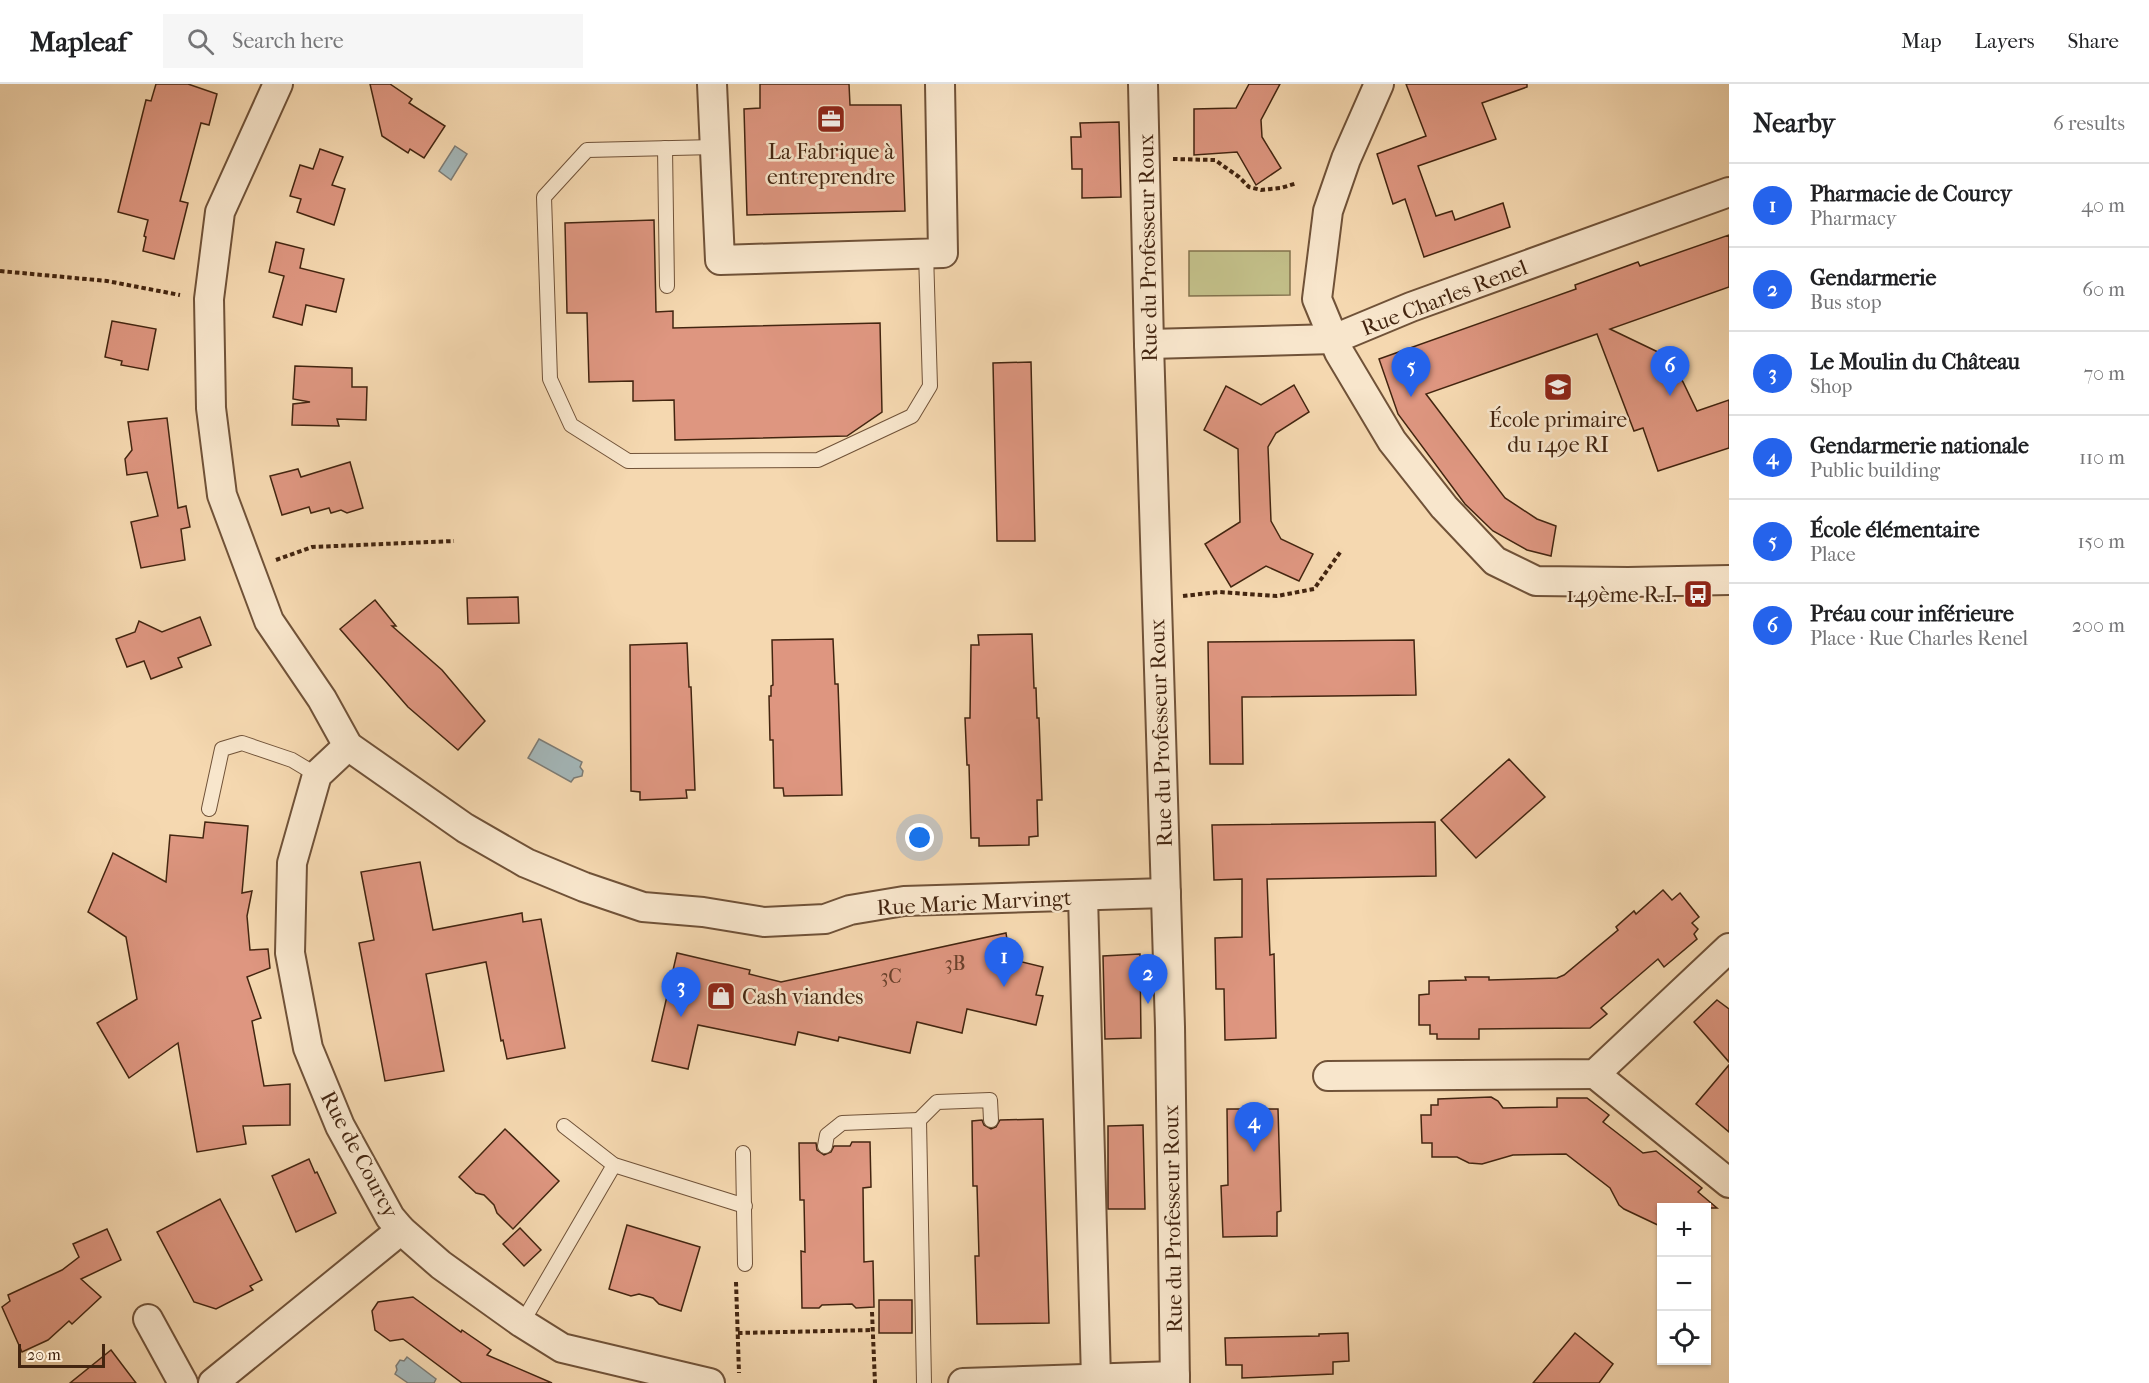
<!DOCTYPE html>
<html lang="en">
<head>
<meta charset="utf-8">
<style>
  :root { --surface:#fff; --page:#f6f6f6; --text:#202124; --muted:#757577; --line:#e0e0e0; --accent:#2563eb }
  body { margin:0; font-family:"IM FELL French Canon",serif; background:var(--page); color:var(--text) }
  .controls { position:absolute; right:18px; bottom:18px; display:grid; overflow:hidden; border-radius:0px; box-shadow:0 2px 4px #0004 }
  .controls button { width:54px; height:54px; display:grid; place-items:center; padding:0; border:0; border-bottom:2px solid var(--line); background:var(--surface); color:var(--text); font:30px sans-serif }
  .scale { position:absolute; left:18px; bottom:15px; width:87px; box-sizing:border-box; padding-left:6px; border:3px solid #432510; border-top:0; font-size:16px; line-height:21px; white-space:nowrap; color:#432510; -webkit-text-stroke:4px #f8e6cc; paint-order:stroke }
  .you { position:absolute; left:920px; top:754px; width:21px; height:21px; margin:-15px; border:4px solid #fff; border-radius:50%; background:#1a73e8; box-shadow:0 0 0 9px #1a73e833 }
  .badge { display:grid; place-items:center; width:39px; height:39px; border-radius:50%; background:var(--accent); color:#fff; font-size:20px; font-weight:700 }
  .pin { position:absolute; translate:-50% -50px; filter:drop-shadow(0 2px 3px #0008) }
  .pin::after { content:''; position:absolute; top:32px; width:21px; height:18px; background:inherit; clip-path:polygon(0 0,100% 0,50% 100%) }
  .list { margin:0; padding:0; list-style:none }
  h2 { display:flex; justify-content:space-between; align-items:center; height:78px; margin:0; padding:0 24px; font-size:26px }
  h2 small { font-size:20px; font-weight:400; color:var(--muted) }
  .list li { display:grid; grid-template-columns:39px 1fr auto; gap:18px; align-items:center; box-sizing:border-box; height:84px; padding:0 24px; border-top:2px solid var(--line) }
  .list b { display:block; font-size:22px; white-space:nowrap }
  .list p { margin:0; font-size:20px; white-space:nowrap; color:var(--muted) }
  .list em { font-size:20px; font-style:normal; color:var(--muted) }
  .icon { flex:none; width:33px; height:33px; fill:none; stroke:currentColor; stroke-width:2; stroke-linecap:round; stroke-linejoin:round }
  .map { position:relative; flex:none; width:1729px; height:1299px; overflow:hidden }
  header { display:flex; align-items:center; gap:36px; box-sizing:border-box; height:84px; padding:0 30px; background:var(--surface); border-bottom:2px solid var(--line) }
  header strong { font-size:28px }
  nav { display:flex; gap:33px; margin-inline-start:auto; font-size:21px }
  .search { width:420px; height:54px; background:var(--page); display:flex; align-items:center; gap:15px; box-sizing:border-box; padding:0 21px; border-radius:0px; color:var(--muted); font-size:22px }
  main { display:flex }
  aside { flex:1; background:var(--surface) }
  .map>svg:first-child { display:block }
</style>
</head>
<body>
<header>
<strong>Mapleaf</strong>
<div class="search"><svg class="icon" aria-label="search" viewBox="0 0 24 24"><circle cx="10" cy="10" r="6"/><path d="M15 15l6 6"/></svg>Search here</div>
<nav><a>Map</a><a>Layers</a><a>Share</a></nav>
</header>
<main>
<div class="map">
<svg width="1729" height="1299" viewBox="0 0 1729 1299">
  <rect width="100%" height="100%" fill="#f5d8b0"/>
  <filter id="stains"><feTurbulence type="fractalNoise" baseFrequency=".00333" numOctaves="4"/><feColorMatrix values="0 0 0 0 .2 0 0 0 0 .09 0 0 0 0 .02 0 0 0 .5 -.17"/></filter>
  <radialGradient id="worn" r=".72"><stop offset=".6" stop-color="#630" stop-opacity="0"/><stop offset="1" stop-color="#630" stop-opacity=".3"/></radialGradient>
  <path fill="#c1bd87" stroke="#82714c" stroke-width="1.5" d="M1189,167H1290V211L1189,212Z"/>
  <g fill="#a3b6b8" stroke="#7d7c75" stroke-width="1.5">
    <path d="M455,62L467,70L451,96L439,87Z"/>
    <path d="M539,655L582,678L580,683L583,687L582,692L574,694L571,698L528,674Z"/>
    <path d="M407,1273L436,1295L434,1299H408L395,1290L397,1286L396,1282L400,1276L404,1277Z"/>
  </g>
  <g fill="#de9680" stroke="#432510" stroke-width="1.5">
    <path d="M156,0H188L217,10L209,41L201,39L180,117L188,119L174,175L143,167L146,153L144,152L148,136L118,128L146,16L151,17Z"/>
    <path d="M370,0H390L412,15L409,19L445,42L424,74L410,65L408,69L382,52Z"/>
    <path d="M760,0H849L850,21H901L905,127L747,131L744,25L760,24Z"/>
    <path d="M1249,0H1280L1261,36L1262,53L1281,84L1256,101L1237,68L1194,71V25L1236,24Z"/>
    <path d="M1406,0H1527V3L1482,19L1496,55L1418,82L1436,132L1452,127L1455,136L1503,119L1510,143L1424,173L1405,115L1393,120L1377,70L1426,52Z"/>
    <path d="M1119,38L1121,113L1082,114V85H1072L1071,53H1081L1080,39Z"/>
    <path d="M320,65L343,73L332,101L345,105L334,141L297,128L301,115L290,112L300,81L313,85Z"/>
    <path d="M654,136L656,228L673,227V244L880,239L882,328L847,352L675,356L674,316L633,317V297L589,298L587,229H567L565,139Z"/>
    <path d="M1729,151V203L1610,245L1660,269L1668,276L1683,298L1697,327L1729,316V364L1658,387L1643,344L1634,347L1597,250L1426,310L1505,414L1537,435L1556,442L1551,472L1527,466L1493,447L1465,420L1398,330L1379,275L1576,205L1575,201L1638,178L1640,182Z"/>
    <path d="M276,158L304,165L300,184L344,195L336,228L306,221L302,241L273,233L284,192L269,188Z"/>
    <path d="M112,237L156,245L148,286L121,281L122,277L105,273Z"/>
    <path d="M1031,278L1035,457H997L993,279Z"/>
    <path d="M295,282L352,284V303H367L366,336L337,335L339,342L292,341L293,320L310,318L293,315Z"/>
    <path d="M1294,301L1309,328L1276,349L1268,363L1271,437L1281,455L1313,470L1299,497L1266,482L1231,503L1205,460L1240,438L1238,365L1204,346L1226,302L1261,321Z"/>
    <path d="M167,334L178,424L186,422L190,443L181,445L185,476L141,484L131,438L158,432L147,388L127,391L125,375L132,366L128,338Z"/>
    <path d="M350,378L363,424L347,429L341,426L331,429L329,424L311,429L309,423L282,431L270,392L298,385L301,393Z"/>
    <path d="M518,513L519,539L468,540L467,514Z"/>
    <path d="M375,516L396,542H392L442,586L485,637L458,666L408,623L340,545Z"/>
    <path d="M200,533L211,561L178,574L182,583L151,595L144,577L127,583L116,555L135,548L139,537L162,548Z"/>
    <path d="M1032,550L1034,604H1036L1037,634H1039L1042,716H1037L1038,752L1029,753V761L979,762V754H971L969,681H967L965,634H970L971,561H979L978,551Z"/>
    <path d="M833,555L835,600H838L842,711L784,712L783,704H774L773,656H770L769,612H771V602L773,601L772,556Z"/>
    <path d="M1414,556L1416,611L1242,613L1243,680H1210L1208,558Z"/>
    <path d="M687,559L689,603H691L695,706H686L687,714L640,716V708L631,707L630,561Z"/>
    <path d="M1509,675L1545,713L1476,774L1441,736Z"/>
    <path d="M205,738L248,742L242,809L252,807L247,832L250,866L268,865L270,884L247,893L261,934L252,937L264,1002L290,1000V1041L243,1042L246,1060L197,1068L178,959L129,994L97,939L137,915L126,853L88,828L113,769L166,798L170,751L203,754Z"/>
    <path d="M1435,738L1436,792L1267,795L1270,871L1274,870L1276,954L1225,956L1224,905H1216L1215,854L1242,853V795L1214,796L1212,741Z"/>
    <path d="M420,778L433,846L522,829L523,838L541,835L565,964L507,975L503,956L501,957L486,878L426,890L444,987L385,997L359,859L374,856L361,788Z"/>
    <path d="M1663,806L1672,816L1680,809L1699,833L1692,839L1698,845L1694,850L1697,855L1664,883L1658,875L1601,924L1607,930L1590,944L1479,945V955H1437V950H1430V941H1419V911L1429,910V897L1466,896L1465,893H1489V896L1557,894L1564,891L1618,846L1616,843L1634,827L1636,830Z"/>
    <path d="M1006,849L1010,875L1043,883L1036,911L1043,912L1036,941L967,925L962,949L917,938L910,969L839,953L838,957L798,948L795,961L698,941L688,985L652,977L677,869L750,886L749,890L781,898Z"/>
    <path d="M1140,870L1141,954L1105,955L1103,872Z"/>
    <path d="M1717,916L1729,925V978L1694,938Z"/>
    <path d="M1729,981V1048L1696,1020Z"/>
    <path d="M1491,1013L1498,1017L1503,1024L1557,1023V1014H1587L1609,1031L1603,1038L1643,1069L1656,1067L1702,1104L1698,1108L1717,1124H1662V1143L1624,1125L1619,1121L1610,1104L1566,1070L1513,1071L1482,1080L1469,1079L1457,1073H1432V1059H1422L1421,1031H1431V1021H1438V1015Z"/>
    <path d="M1227,1025H1278L1281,1127L1277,1128V1152L1223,1153L1221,1102L1228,1101Z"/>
    <path d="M1043,1035L1049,1239L977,1240L975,1172H979L977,1102H973L972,1037L982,1036L984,1041L991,1045L996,1043L1000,1036Z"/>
    <path d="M1143,1041L1145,1125H1108V1042Z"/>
    <path d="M505,1045L559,1097L513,1145L497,1129L494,1121L484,1111L476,1109L459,1093Z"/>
    <path d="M852,1058H870L871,1103L863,1104L864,1178L873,1177L874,1223L856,1224L852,1220L822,1221L819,1224H802L801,1167L805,1168L804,1116H800L799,1059H816L817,1066L824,1071L831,1068L834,1062H850Z"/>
    <path d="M309,1075L315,1089L317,1088L336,1129L296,1148L272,1092Z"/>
    <path d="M220,1115L262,1196L250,1202L253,1206L216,1225L194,1218L157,1148Z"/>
    <path d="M627,1141L700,1163L681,1227L659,1220L653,1214L639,1210L631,1212L609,1205Z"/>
    <path d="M520,1144L541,1166L524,1182L503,1160Z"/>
    <path d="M107,1145L121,1176L81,1195L101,1213L72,1240L69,1237L48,1256L22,1268L2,1223L10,1217L8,1211L62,1186L79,1173L73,1160Z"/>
    <path d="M413,1213L461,1248L462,1246L491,1266L487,1271L552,1299H462L403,1255L390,1257L375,1246L372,1227L378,1218Z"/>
    <rect x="879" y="1216" width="33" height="33"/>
    <path d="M1348,1249L1349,1277L1333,1278V1290L1242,1294V1281H1226L1225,1254L1319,1252V1250Z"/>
    <path d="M1575,1249L1613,1280L1599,1299H1533Z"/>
    <path d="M111,1266L136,1299H70Z"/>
  </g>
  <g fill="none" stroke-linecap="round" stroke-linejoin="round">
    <g stroke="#705238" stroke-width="16">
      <g id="lane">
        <path d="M715,63L587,66L544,113L550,295L571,341L628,377L818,376L912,332L930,302L926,169"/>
        <path d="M665,64L667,202"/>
        <path d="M209,725L222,665L242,659L292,676L317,691"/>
        <path d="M919,1036L937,1018L990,1016L991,1036"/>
        <path d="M564,1042L614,1081L745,1122"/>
        <path d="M825,1062L827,1051L842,1039L919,1036L924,1299"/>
        <path d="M743,1069L745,1180"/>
        <path d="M522,1239L614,1081"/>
      </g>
    </g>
    <g stroke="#705238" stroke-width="32">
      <g id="street">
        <path d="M278,0L220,128L209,215L211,324L222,411L269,537L322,615L348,662L465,744L526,779L584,803L643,823L703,828L764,838L825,835L850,826L904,817L1166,809"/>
        <path d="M712,0L720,176L943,169L940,0"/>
        <path d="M1143,0L1149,260L1170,943L1175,1299"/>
        <path d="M1379,0L1346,75L1328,127L1317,215L1339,268L1392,357L1444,423L1495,477L1536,497L1628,498L1729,496"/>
        <path d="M1149,260L1334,255L1411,223L1729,108"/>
        <path d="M348,662L317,691L292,779L290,869L308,964L340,1042L390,1133L401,1146L441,1181L522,1239L562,1264L710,1299"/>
        <path d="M1083,812L1096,1295"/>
        <path d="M1595,990L1729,1099"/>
        <path d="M1328,992L1595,990L1729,864"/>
        <path d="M148,1235L183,1299"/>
        <path d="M213,1299L401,1146"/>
        <path d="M963,1299L1175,1292"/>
      </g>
    </g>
    <g stroke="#432510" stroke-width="4" stroke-dasharray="4.5 3" stroke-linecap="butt">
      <path d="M1173,75L1215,76L1239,93L1249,103L1261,106L1281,104L1297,99"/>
      <path d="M0,187L107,197L180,211"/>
      <path d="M276,476L312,463L454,457"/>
      <path d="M1183,512L1219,508L1277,512L1314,505L1341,467"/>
      <path d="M736,1198L739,1289"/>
      <path d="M872,1228L875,1299"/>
      <path d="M738,1249L872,1246"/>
    </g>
    <use href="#lane" stroke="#f8e6cc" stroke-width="14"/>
    <use href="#street" stroke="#f8e6cc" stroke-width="28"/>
  </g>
  <defs>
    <g id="office-square" transform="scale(1.5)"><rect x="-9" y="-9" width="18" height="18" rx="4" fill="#8f2418" stroke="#f8e6cc"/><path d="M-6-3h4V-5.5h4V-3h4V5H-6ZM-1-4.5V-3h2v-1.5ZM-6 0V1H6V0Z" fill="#fff"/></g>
    <g id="school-square" transform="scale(1.5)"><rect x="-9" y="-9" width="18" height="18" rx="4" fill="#8f2418" stroke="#f8e6cc"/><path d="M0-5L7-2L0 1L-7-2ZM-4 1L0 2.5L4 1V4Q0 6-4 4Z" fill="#fff"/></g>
    <g id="bus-square" transform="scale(1.5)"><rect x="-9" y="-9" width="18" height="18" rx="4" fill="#8f2418" stroke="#f8e6cc"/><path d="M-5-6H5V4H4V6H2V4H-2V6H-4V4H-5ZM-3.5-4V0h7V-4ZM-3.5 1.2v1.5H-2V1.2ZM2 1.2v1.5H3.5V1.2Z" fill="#fff"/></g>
    <g id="shop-square" transform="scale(1.5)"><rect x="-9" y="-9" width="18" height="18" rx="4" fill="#8f2418" stroke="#f8e6cc"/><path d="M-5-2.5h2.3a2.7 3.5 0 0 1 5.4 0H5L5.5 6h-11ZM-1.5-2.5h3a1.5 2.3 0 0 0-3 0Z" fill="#fff"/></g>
  </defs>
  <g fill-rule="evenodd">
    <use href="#office-square" x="831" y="35"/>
    <use href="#school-square" x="1558" y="303"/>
    <use href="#bus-square" x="1698" y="510"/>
    <use href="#shop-square" x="721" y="912"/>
  </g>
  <g text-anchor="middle" stroke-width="5" stroke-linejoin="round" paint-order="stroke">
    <g font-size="20" fill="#6a412c">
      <text x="955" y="886">3B</text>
      <text x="891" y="899">3C</text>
    </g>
    <g font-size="22" fill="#432510" stroke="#f8e6cc">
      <text x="831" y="75">La Fabrique à<tspan x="831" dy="25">entreprendre</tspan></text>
      <text x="1558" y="343">École primaire<tspan x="1558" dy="25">du 149e RI</tspan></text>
      <text x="1677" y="518" text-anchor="end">149ème R.I.</text>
      <text x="742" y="920" text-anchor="start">Cash viandes</text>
    </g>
    <g font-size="22" fill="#432510" stroke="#f8e6cc">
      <text transform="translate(1147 164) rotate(-91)" y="8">Rue du Professeur Roux</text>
      <text transform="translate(1444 213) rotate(-21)" y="8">Rue Charles Renel</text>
      <text transform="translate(1160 649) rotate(-92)" y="8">Rue du Professeur Roux</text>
      <text transform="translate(974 818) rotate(-3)" y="8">Rue Marie Marvingt</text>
      <text transform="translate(360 1070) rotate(62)" y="8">Rue de Courcy</text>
      <text transform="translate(1172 1135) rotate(-91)" y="8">Rue du Professeur Roux</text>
    </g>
  </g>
  <rect width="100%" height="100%" filter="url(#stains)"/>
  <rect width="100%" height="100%" fill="url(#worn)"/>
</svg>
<div class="controls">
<button>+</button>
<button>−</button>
<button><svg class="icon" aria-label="locate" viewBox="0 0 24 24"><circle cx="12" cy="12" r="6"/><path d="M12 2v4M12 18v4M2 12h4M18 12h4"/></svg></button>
</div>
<div class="scale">20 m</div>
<div class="you"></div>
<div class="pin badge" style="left:1004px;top:903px">1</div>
<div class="pin badge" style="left:1148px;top:920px">2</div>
<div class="pin badge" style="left:681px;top:933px">3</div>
<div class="pin badge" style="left:1254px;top:1068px">4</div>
<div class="pin badge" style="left:1411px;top:313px">5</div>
<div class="pin badge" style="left:1670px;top:312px">6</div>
</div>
<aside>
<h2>Nearby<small>6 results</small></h2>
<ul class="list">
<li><span class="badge">1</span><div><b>Pharmacie de Courcy</b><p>Pharmacy</p></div><em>40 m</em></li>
<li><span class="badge">2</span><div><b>Gendarmerie</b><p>Bus stop</p></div><em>60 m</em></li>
<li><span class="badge">3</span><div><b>Le Moulin du Château</b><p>Shop</p></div><em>70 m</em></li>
<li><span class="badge">4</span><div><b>Gendarmerie nationale</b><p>Public building</p></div><em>110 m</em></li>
<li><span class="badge">5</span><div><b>École élémentaire</b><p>Place</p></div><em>150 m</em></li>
<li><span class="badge">6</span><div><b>Préau cour inférieure</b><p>Place · Rue Charles Renel</p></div><em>200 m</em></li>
</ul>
</aside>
</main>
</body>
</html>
